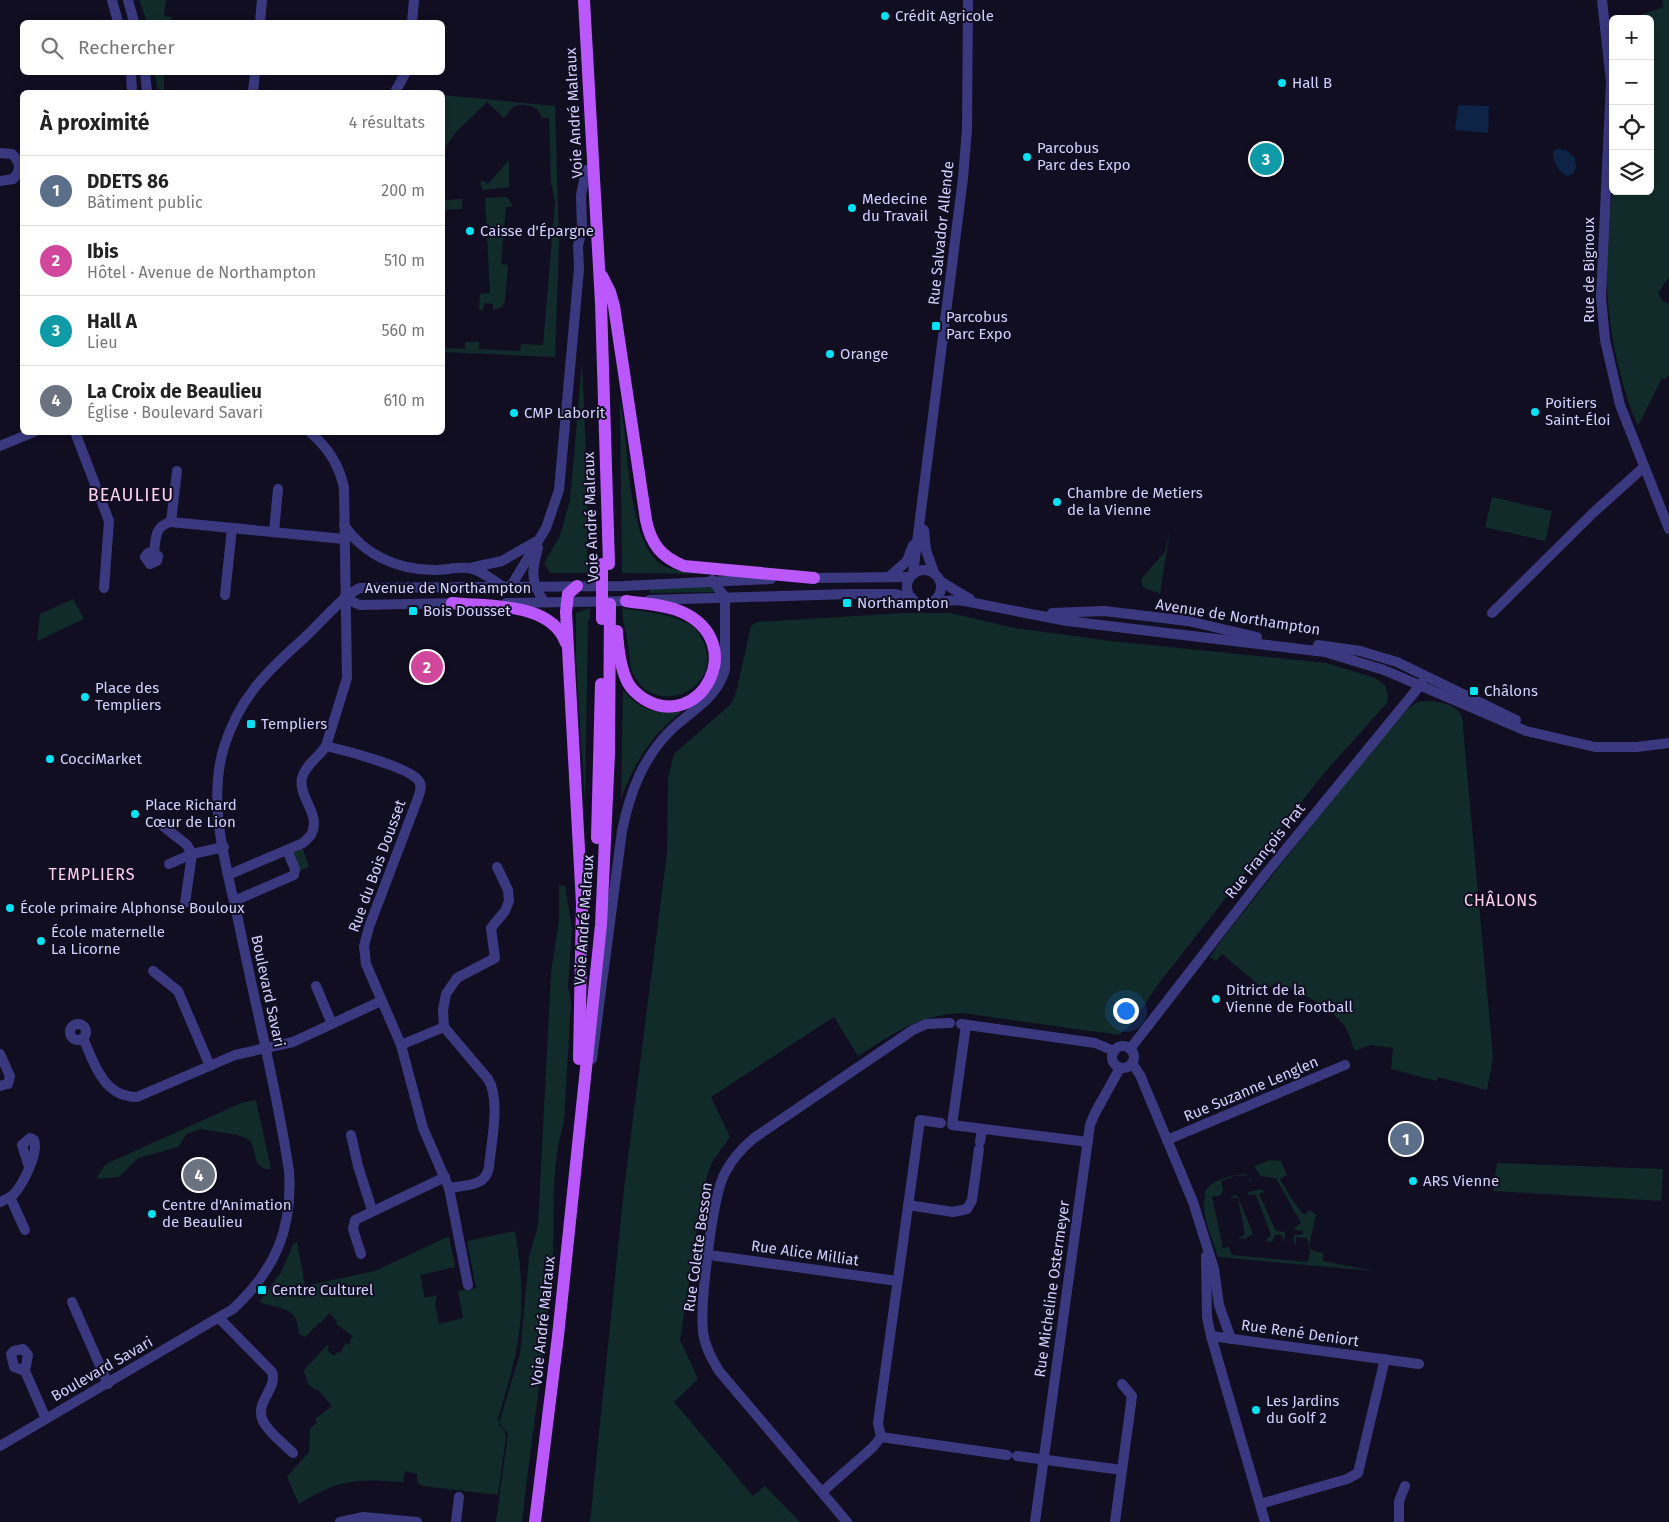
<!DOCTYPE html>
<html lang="fr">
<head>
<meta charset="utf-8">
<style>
  :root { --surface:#fff; --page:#f2f2f2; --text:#222; --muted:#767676; --line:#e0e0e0; --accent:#147981 }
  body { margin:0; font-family:"Fira Sans",sans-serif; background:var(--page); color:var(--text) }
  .controls { position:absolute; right:15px; top:15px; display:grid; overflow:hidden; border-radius:8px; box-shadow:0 2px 8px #0003 }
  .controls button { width:45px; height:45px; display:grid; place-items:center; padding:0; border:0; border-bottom:1px solid var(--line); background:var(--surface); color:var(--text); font:25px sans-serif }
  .you { position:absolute; left:1125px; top:1010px; width:18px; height:18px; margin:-12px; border:4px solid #fff; border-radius:50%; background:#1a73e8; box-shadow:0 0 0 8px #1a73e833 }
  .badge { display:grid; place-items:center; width:32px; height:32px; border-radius:50%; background:var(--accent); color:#fff; font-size:16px; font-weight:700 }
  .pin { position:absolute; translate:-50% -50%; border:2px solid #fff; box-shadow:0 1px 5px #0006 }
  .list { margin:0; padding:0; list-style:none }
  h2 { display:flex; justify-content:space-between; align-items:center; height:65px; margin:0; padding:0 20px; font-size:21px }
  h2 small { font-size:16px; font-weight:400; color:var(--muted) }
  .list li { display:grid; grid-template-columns:32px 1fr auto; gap:15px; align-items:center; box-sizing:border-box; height:70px; padding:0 20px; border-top:1px solid var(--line) }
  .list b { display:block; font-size:19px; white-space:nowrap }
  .list p { margin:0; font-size:16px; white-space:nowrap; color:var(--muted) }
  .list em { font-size:16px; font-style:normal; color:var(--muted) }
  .icon { flex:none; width:28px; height:28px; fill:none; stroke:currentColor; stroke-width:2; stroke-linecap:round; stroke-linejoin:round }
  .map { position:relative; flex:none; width:1669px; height:1522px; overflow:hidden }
  .search { position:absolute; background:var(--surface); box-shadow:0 2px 8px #0003; left:20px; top:20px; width:425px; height:55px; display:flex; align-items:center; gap:12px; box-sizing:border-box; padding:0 18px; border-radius:8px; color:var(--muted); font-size:19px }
  .panel { position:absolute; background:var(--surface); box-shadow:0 2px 8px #0003; left:20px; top:90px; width:425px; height:345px; border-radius:8px }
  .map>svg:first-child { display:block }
</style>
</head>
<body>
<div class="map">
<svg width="1669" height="1522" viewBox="0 0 1669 1522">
  <rect width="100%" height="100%" fill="#110e22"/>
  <g fill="#112b2a">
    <path d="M139,0H166L164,16L172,17L171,22H147Z"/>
    <path d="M1662,0H1669V277L1658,293L1663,301L1669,304V373L1666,379L1662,378L1638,426C1619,383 1607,323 1607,276C1608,241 1611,206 1613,172V191H1650V19H1629L1664,7Z"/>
    <path d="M155,73H164V92H158Z"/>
    <path d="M443,95L555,106L559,242L555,357L443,352V348L465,349V342H479V349L520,351L521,344L543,345L555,201L551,183L549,118H542C540,107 526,102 515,106C511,108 507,114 504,118L487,102L456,132L443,151Z"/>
    <path d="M509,160V187L483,190L480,184L482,180L488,184Z"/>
    <path d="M507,197L512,204V207H506L501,264L508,265L505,301L502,307L493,310V304L484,303L483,310H479L480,294L490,293L485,198Z"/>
    <path d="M462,199V209L443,210V200Z"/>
    <path d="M582,361L587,478V564H590V573H550L544,563L560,536L570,500Z"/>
    <path d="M620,401C629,439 626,547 664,566C678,573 702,570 717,571L715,574L622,573Z"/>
    <path d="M1492,497L1552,511L1545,541L1485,527Z"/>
    <path d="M1170,529L1160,594L1143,587L1141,579L1165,552Z"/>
    <path d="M709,585L718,592L650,593V589Z"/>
    <path d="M73,599L84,619L37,641L40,614Z"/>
    <path d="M590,608V618L588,621L585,802L576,659V613Z"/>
    <path d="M622,608C644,612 669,613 689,624C698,630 703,639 706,649C717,694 652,716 633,674C629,664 630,655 628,644C626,631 622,619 622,608Z"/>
    <path d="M903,613H950L1015,628L1111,641L1326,663L1375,678L1385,685L1388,696L1387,703L1325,772L1159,983L1131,1025L1119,1035L962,1013C917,1015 895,1033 858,1056L834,1017L711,1097L730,1137L712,1162L704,1186L680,1340L698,1379L674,1402L753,1496L765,1486L800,1522H590L624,1189L667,853L668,778L674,754L730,705L736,693L751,626L757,622Z"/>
    <path d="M623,690C640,711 659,716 684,710C652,733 634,763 621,799Z"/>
    <path d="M1430,701C1448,703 1465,707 1463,728L1493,1057L1487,1090L1438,1077L1436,1081L1391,1069L1393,1048L1371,1045L1355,1051C1351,1042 1348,1029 1342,1023C1325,1004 1299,991 1276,983L1265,990L1222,954L1216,961L1210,957L1223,938L1376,744L1409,708L1418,702Z"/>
    <path d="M302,847L309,867L300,871L292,852Z"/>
    <path d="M565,885L572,928L568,987L571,1002L564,1122C549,1170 556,1223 552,1273C545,1356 531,1439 522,1522H496L508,1433L499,1423L520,1354L529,1257L538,1226L551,973L559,920V886Z"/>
    <path d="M256,1100L271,1169H264L257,1163L252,1144L248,1139L237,1135L200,1129L187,1134L178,1147L138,1158L119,1177L99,1179L97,1177L105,1165L117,1159L241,1103Z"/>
    <path d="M1270,1160L1281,1161L1287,1175L1280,1179L1293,1201L1304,1215L1310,1210L1316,1215L1309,1245L1311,1250L1323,1253V1261L1374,1271L1218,1257C1213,1239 1199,1213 1206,1194L1204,1193C1212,1179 1231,1175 1246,1174L1252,1181L1250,1182L1248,1175L1235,1176L1221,1181L1223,1189L1221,1195L1212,1197L1223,1248L1229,1247L1232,1255L1308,1262L1310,1252L1307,1238L1296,1237V1244L1294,1243V1235H1302L1303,1231L1295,1230L1294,1228L1301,1223L1276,1178L1260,1176L1254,1166Z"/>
    <path d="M1497,1163L1663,1169L1661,1201L1493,1191Z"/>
    <path d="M1262,1189L1264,1192L1259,1194L1276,1231L1285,1232L1284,1243L1282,1235H1275L1272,1242L1265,1241L1271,1235L1256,1195L1247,1194L1249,1192Z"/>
    <path d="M1236,1195L1238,1197L1253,1234L1245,1239L1238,1238L1245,1235L1238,1198H1230Z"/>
    <path d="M515,1231C528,1306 521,1345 498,1418L499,1425L505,1431L506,1437L498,1495L423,1486L417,1483V1474L405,1471L403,1482C354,1479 342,1478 299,1504L287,1477L309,1452L310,1429L317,1422L315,1419L332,1406L317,1389L316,1390L308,1384L304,1370L327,1345L329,1347L327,1350L334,1356L338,1352L340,1353L346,1343L348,1345L351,1342L350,1340L353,1336L336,1324L337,1321L329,1313L320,1324L319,1323L305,1337L299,1334C297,1304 281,1310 259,1302L280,1274L294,1243L297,1242L305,1286L375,1271L449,1236L455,1267L420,1275L425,1298L437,1295L435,1303L439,1324L463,1318L458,1291L476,1288L467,1241Z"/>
  </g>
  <g fill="#0d2446">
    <path d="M1458,105L1489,106L1488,133L1455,130Z"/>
    <path d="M1557,149L1566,150L1575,158L1576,167L1573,174L1567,176C1557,171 1554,163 1553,152Z"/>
  </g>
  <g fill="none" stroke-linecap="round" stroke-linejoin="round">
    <g stroke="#3a3980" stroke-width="10">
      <path d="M112,0L118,22"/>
      <path d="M128,0L134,22"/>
      <path d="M1602,0L1611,82L1601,297L1605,340L1620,405L1669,529"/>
      <path d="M260,22L262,0"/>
      <path d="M412,22L414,0"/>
      <path d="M131,72L132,92"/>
      <path d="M145,72L147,92"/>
      <path d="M253,92L255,72"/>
      <path d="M395,92L406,72"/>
      <path d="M0,153L12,154C21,162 21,171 13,179L0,181"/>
      <path d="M75,432L109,521L104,588"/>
      <path d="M310,432C328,448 339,464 344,488L347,678L326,746C343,750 409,767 418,780C423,785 420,792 418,798L369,927L364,946L366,964L401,1045L423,1128L449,1188L468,1285"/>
      <path d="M0,446L34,432"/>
      <path d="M177,471L171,522L344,539"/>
      <path d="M344,525C364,555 398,570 434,570C445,570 457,567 468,568C480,569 492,580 502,586"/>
      <path d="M924,530L926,550L934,573"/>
      <path d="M274,532L278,489"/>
      <path d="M538,548C531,572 531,581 544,602"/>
      <path d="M154,552L158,556L157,561L150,564L145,557L148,553L154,552C156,537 155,526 171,522"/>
      <path d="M470,568L502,561L535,542"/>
      <circle cx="924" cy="587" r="17"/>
      <path d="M913,574L963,178L967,129L968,0"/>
      <path d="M889,577L907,561L913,545"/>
      <path d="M808,578L910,577"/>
      <path d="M940,581L970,599"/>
      <path d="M511,586L546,528L559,490L579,269L578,246L582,229L581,195L586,170"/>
      <path d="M225,595L232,528"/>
      <path d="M344,598L360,605L459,603"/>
      <path d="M649,600L850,594H894L912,598"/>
      <path d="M932,602L959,600L1067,621L1325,652L1384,670L1526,731L1595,747H1637L1669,743"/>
      <path d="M506,603L632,601"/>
      <path d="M1052,613L1104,611L1188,621L1257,637"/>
      <path d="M1492,613L1593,513L1644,467"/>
      <path d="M1318,645L1360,651L1397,662L1516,720"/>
      <path d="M163,826L187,845L192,854L185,903"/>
      <path d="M169,864L192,854L224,847"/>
      <path d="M228,875L303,843L311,835C322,814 298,798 302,778C305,765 319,757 326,746"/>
      <path d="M234,901L294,875L295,869L287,850"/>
      <path d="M153,971L178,991L210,1066"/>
      <path d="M316,986L332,1024"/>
      <path d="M961,1024L1095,1043L1114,1051"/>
      <circle cx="78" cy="1032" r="8"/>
      <path d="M966,1025L952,1125L1088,1142"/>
      <path d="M83,1038C94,1063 103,1097 137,1097L235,1055L293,1042L381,1001"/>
      <path d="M401,1045L444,1027"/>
      <circle cx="1123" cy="1057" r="11"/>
      <path d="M1130,1049L1264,876L1422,683"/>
      <path d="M0,1054L10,1076L8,1084L0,1086"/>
      <path d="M592,1059L622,831C630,792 643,757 672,729C693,709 716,699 725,670V597L712,580"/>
      <path d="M1132,1063L1140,1075L1193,1202L1214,1269L1219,1305L1231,1339"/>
      <path d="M351,1135L358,1166L372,1210"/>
      <path d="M1167,1140L1345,1065"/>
      <path d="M980,1142L982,1129"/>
      <path d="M449,1188C466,1185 486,1187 489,1167C491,1144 501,1099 488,1079L444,1027L443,1010L446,994L457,978L495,958L491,928L505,911L509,901L508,890L497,867"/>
      <path d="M10,1197L25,1230"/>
      <path d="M0,1202C5,1200 10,1198 14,1194C23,1184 39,1153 34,1140L30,1138L22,1145L29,1167"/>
      <path d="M908,1205L953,1212L967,1209L972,1200L979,1149"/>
      <path d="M361,1254L353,1229L355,1220L445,1177"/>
      <path d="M709,1255L897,1281"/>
      <path d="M1206,1256L1207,1317L1211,1336L1265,1522"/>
      <path d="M72,1302L108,1384"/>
      <path d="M219,1318L272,1372C278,1389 254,1402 263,1421C269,1433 284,1444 293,1453"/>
      <path d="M1211,1336L1419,1364"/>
      <path d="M25,1371L14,1367L11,1354L14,1351L23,1349L28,1355L25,1371L46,1419"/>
      <path d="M881,1437L878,1423L920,1120L941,1123"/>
      <path d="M0,1446L233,1309C275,1270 293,1229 289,1171C277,1090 256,1009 240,929C228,871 206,806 224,747C239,699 265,673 301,641C316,628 344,594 360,588L624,586L771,579"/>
      <path d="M1017,1456L1122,1470"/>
      <path d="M822,1492L873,1447L881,1437L1007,1455"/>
      <path d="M1260,1504L1347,1479L1358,1473L1385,1359"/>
      <path d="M340,1522L364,1517L417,1522"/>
      <path d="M456,1522L459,1497"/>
      <path d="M847,1522L719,1371C712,1359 705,1347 703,1332C700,1305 712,1196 725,1173C732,1159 742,1148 754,1138L913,1030L926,1024L950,1023"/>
      <path d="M1035,1522L1090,1125L1095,1113L1120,1068"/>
      <path d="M1115,1522L1132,1396L1122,1384"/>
      <path d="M1399,1522V1501L1405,1486"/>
    </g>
    <g stroke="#ba58fc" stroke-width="12">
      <path d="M584,0L601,303L609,564"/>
      <path d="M602,276L610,292L614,306L646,520C651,544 661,557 684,566L814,578"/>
      <path d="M577,586L568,594L566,612L582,904L579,1059"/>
      <path d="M452,603C488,607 551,601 566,643"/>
      <path d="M617,631C618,648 620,668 628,683C632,690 638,695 644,699C700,733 750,643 682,612C664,604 644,604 626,601"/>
      <path d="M597,838L601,684"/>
      <path d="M535,1522L558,1336L601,925L609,754L610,604"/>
    </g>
    <path stroke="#ba58fc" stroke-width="12" d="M602,564V619"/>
  </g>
  <g fill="#04e3f5" stroke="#110e22" stroke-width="2">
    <circle cx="885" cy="16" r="5"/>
    <circle cx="1282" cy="83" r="5"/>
    <circle cx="1027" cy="157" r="5"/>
    <circle cx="852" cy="208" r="5"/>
    <circle cx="470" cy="231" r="5"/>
    <rect x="931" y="321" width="10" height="10" rx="2.5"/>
    <circle cx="830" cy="354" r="5"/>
    <circle cx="1535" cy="412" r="5"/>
    <circle cx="514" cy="413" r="5"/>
    <circle cx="1057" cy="502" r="5"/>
    <rect x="842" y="598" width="10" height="10" rx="2.5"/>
    <rect x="408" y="606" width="10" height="10" rx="2.5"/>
    <rect x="1469" y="686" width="10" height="10" rx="2.5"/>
    <circle cx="85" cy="697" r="5"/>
    <rect x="246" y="719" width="10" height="10" rx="2.5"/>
    <circle cx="50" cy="759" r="5"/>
    <circle cx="135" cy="814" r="5"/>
    <circle cx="10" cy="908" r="5"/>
    <circle cx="41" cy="941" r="5"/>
    <circle cx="1216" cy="999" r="5"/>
    <circle cx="1413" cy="1181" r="5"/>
    <circle cx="152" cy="1214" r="5"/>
    <rect x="257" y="1285" width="10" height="10" rx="2.5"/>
    <circle cx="1256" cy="1410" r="5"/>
  </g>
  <g text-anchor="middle" stroke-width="4" stroke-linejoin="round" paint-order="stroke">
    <g font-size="15" fill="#d3cffe" stroke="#110e22" text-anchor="start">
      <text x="895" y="21">Crédit Agricole</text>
      <text x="1292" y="88">Hall B</text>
      <text x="1037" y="153">Parcobus<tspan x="1037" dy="17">Parc des Expo</tspan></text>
      <text x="862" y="204">Medecine<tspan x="862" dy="17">du Travail</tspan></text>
      <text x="480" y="236">Caisse d'Épargne</text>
      <text x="946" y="322">Parcobus<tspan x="946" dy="17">Parc Expo</tspan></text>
      <text x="840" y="359">Orange</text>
      <text x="1545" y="408">Poitiers<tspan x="1545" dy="17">Saint-Éloi</tspan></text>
      <text x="524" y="418">CMP Laborit</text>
      <text x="1067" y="498">Chambre de Metiers<tspan x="1067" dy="17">de la Vienne</tspan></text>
      <text x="857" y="608">Northampton</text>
      <text x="423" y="616">Bois Dousset</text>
      <text x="95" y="693">Place des<tspan x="95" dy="17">Templiers</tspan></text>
      <text x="1484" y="696">Châlons</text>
      <text x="261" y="729">Templiers</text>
      <text x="60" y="764">CocciMarket</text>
      <text x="145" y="810">Place Richard<tspan x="145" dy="17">Cœur de Lion</tspan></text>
      <text x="20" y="913">École primaire Alphonse Bouloux</text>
      <text x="51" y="937">École maternelle<tspan x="51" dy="17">La Licorne</tspan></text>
      <text x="1226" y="995">Ditrict de la<tspan x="1226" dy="17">Vienne de Football</tspan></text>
      <text x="1423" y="1186">ARS Vienne</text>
      <text x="162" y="1210">Centre d'Animation<tspan x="162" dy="17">de Beaulieu</tspan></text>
      <text x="272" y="1295">Centre Culturel</text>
      <text x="1266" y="1406">Les Jardins<tspan x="1266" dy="17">du Golf 2</tspan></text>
    </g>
    <g font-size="15" fill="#d3cffe" stroke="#110e22">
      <text transform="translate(574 113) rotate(-93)" y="5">Voie André Malraux</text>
      <text transform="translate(941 233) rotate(-84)" y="5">Rue Salvador Allende</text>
      <text transform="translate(1589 270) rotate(-90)" y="5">Rue de Bignoux</text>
      <text transform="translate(591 517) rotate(-92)" y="5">Voie André Malraux</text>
      <text x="448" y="593">Avenue de Northampton</text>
      <text transform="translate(1238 617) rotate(9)" y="5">Avenue de Northampton</text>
      <text transform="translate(1265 851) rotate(-51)" y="5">Rue François Prat</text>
      <text transform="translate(377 866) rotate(-70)" y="5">Rue du Bois Dousset</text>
      <text transform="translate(584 920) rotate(-86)" y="5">Voie André Malraux</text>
      <text transform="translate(268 991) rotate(78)" y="5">Boulevard Savari</text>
      <text transform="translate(1251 1089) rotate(-23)" y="5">Rue Suzanne Lenglen</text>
      <text transform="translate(698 1247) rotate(-82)" y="5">Rue Colette Besson</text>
      <text transform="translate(805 1253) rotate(8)" y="5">Rue Alice Milliat</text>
      <text transform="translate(1052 1289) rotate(-82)" y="5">Rue Micheline Ostermeyer</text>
      <text transform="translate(543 1321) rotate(-84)" y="5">Voie André Malraux</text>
      <text transform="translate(1300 1333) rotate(8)" y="5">Rue René Deniort</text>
      <text transform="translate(102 1369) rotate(-30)" y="5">Boulevard Savari</text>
    </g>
    <g font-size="16" letter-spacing="1" fill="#fed1ef" stroke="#110e22">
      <text x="92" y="880">TEMPLIERS</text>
      <text x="1501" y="906">CHÂLONS</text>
    </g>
    <g font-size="18" letter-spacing="1" fill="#fed1ef" stroke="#110e22">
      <text x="131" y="501">BEAULIEU</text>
    </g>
  </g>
</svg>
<div class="controls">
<button>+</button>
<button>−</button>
<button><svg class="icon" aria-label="locate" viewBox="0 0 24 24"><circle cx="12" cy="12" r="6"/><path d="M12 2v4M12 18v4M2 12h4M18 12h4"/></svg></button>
<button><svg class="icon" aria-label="layers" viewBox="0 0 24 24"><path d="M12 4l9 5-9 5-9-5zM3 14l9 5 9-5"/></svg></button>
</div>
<div class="you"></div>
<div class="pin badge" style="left:1406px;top:1139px;background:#5c6f8a">1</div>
<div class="pin badge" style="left:427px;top:667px;background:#d1479c">2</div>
<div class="pin badge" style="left:1266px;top:159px;background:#0f9aa8">3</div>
<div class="pin badge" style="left:199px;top:1175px;background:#6b7280">4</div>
<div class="search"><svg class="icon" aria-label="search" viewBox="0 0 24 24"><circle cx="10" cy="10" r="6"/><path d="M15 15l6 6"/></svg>Rechercher</div>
<section class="panel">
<h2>À proximité<small>4 résultats</small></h2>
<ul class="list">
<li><span class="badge" style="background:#5c6f8a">1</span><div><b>DDETS 86</b><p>Bâtiment public</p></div><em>200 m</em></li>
<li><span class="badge" style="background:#d1479c">2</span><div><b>Ibis</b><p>Hôtel · Avenue de Northampton</p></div><em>510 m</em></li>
<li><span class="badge" style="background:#0f9aa8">3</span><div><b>Hall A</b><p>Lieu</p></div><em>560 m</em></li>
<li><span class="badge" style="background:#6b7280">4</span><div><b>La Croix de Beaulieu</b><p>Église · Boulevard Savari</p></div><em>610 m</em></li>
</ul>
</section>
</div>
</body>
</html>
